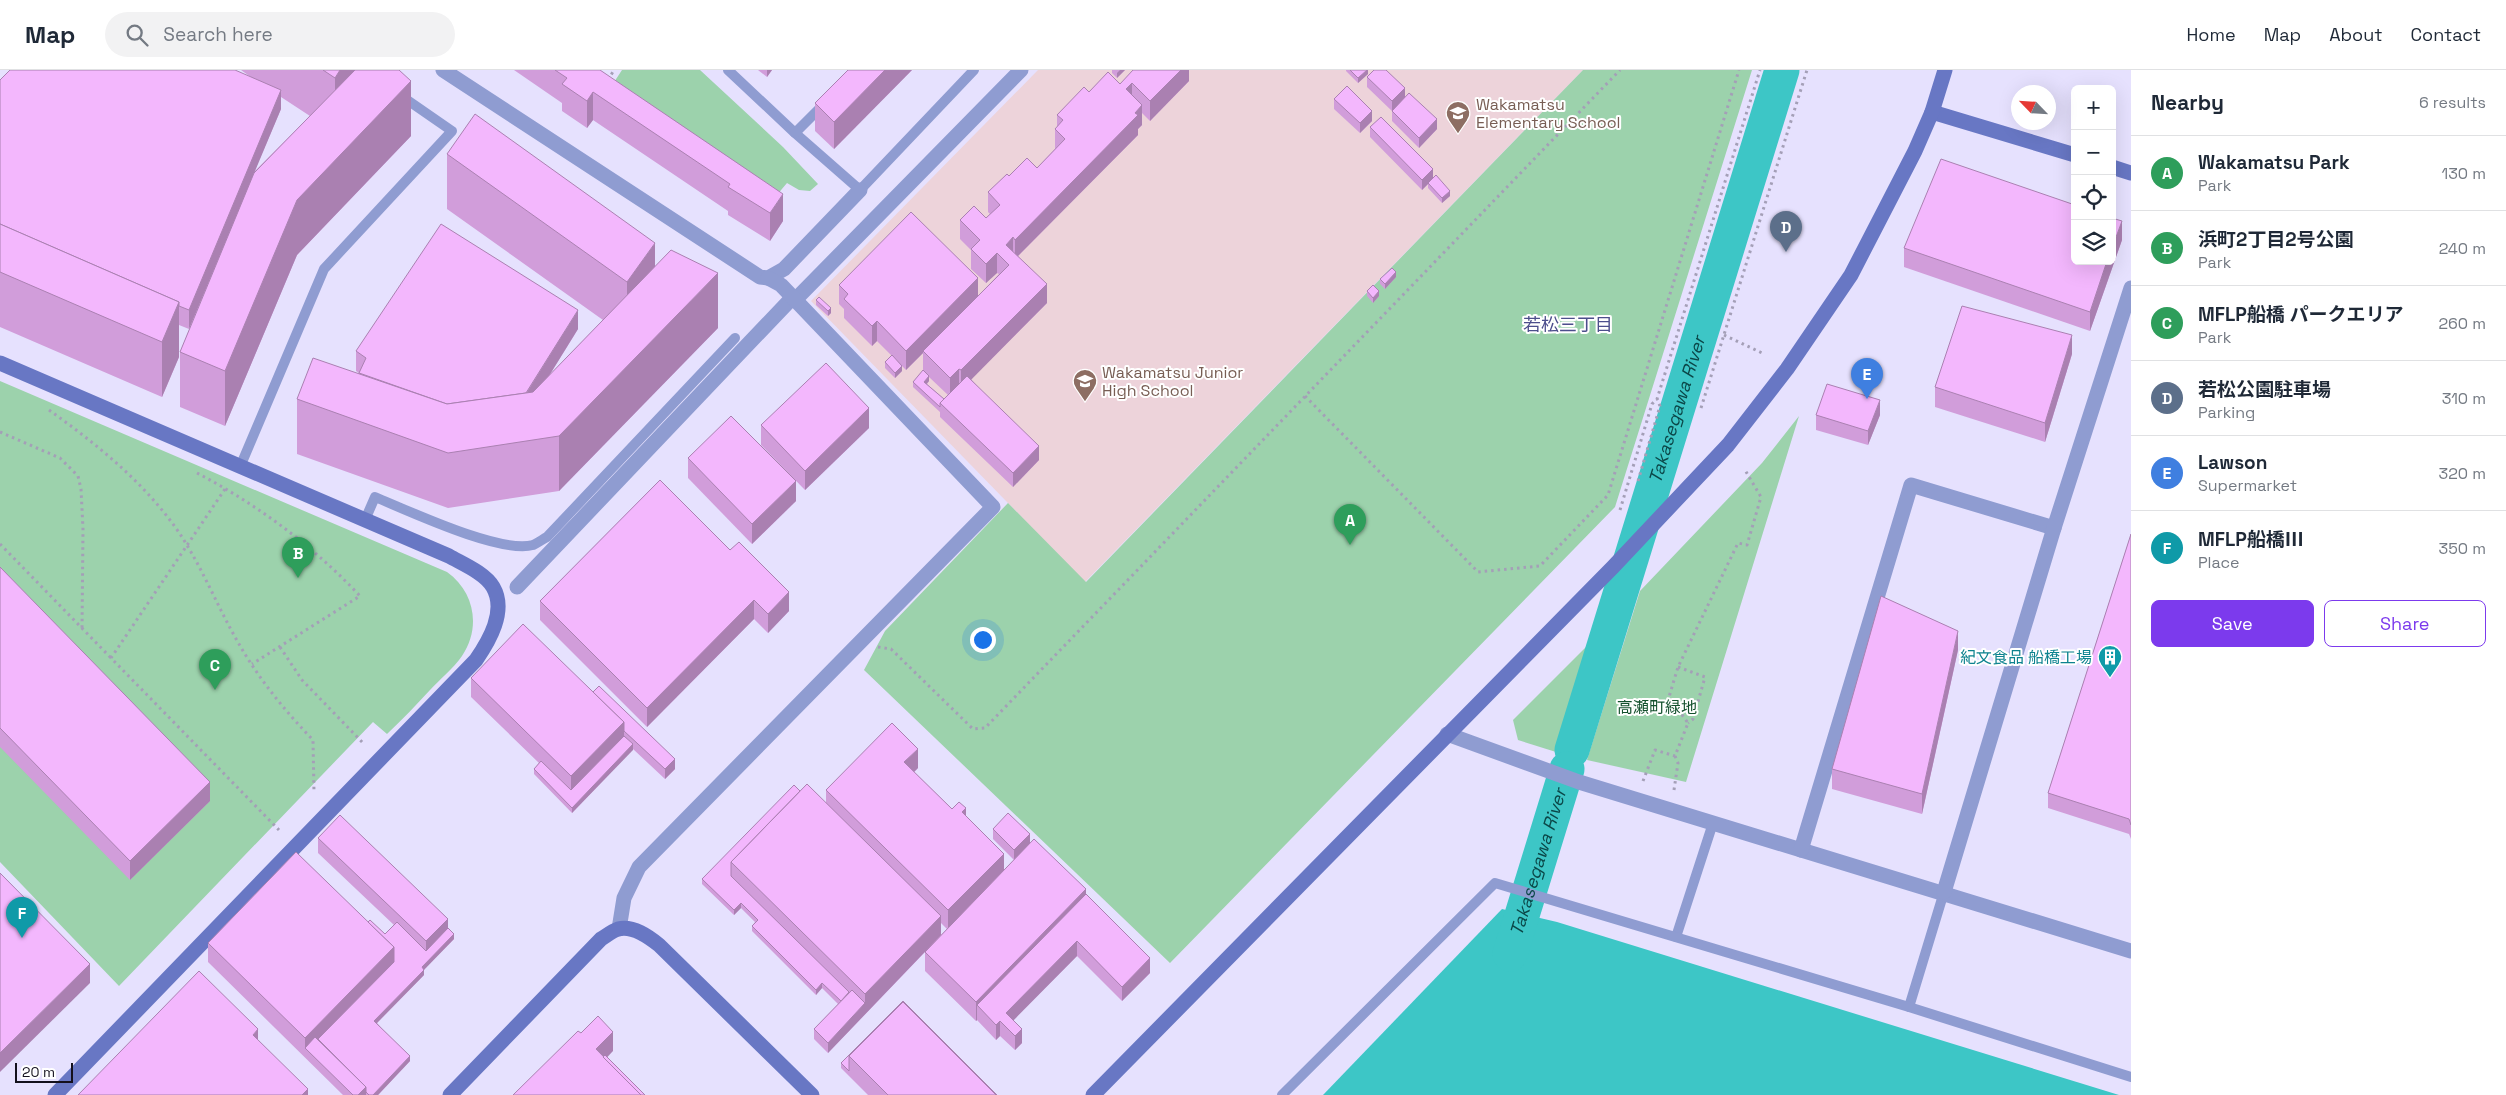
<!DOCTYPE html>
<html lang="en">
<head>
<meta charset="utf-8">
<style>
  :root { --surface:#fff; --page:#f2f2f3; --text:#1f2937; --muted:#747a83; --line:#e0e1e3; --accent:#7c3aed }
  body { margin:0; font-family:"Space Grotesk","Noto Sans JP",sans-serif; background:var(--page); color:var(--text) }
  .controls { position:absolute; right:15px; top:15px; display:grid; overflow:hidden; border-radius:8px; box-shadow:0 5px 20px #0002 }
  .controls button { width:45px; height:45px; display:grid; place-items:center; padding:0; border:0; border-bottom:1px solid var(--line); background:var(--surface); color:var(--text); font:25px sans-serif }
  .compass { position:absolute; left:2011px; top:15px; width:45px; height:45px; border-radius:50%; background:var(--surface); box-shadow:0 5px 20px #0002; rotate:295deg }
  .scale { position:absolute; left:15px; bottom:12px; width:58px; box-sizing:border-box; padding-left:5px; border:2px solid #13101d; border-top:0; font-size:14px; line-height:18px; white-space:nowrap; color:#13101d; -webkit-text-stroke:4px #fff; paint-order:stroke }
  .you { position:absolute; left:982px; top:569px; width:18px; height:18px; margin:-12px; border:4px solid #fff; border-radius:50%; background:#1a73e8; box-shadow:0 0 0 8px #1a73e833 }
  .badge { display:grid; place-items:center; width:32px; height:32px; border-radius:50%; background:var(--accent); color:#fff; font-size:16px; font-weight:700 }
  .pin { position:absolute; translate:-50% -41px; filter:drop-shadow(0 1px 2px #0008) }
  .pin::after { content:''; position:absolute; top:26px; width:18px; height:15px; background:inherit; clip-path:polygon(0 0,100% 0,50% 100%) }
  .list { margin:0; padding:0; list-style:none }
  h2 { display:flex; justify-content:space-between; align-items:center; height:65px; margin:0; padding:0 20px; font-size:21px }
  h2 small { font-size:16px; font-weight:400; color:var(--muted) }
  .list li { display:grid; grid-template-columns:32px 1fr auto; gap:15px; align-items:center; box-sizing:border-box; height:75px; padding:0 20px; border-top:1px solid var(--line) }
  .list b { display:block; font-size:19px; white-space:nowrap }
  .list p { margin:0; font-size:16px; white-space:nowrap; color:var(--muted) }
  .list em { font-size:16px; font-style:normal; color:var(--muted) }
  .actions { display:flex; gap:10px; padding:15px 20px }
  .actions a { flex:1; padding:11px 0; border:1px solid var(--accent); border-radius:8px; text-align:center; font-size:18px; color:var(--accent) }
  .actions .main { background:var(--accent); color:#fff }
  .icon { flex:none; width:28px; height:28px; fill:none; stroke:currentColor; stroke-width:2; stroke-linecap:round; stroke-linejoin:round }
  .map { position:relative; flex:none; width:2131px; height:1025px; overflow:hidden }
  header { display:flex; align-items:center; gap:30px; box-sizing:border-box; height:70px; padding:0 25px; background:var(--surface); border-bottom:1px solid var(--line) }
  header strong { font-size:24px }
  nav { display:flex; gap:28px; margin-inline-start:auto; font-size:18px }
  .search { width:350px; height:45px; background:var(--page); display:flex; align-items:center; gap:12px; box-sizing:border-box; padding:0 18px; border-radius:28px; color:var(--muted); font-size:19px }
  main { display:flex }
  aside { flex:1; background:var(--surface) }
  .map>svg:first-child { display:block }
</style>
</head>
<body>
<header>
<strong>Map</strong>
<div class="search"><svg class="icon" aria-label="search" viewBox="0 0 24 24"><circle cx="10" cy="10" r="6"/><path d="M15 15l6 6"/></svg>Search here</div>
<nav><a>Home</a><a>Map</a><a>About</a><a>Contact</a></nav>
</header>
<main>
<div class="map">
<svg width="2131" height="1025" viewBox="0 0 2131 1025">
  <rect width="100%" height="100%" fill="#e6e1fe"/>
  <path fill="#edd3da" d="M1038,0H1583L1085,512L811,231Z"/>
  <g fill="#9cd2ac">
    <path d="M622,0H700L783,77L818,114L810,121L799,120L787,113L765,139L603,29Z"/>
    <path d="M1583,0H1752L1615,437L1170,893L864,600L885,561L1008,433L1086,512Z"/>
    <path d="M0,311L447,502C475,522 481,558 462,586C453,599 440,609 430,620C416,635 402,650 387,664L373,652L119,916L0,792Z"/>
    <path d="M1799,346L1686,712L1587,690L1640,521L1762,393Z"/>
    <path d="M1590,573L1556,682L1518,670L1513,650Z"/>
  </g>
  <path fill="#3dc6c6" d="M1502,839L1557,852L2119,1025H1323Z"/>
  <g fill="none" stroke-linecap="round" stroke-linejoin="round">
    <g stroke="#3dc6c6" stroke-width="35">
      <path id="s1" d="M1572,680L1782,0"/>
      <path id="s2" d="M1510,884L1567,699"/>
    </g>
    <g stroke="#a49fb7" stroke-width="3" stroke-dasharray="2.5 4" stroke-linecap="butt">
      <path d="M608,10L614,0"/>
      <path d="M1724,265L1762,283"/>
      <path d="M1305,326L1478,502L1540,496L1608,425L1739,0"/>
      <path d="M1701,338L1807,0"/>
      <path d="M49,340C98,375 146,414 180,464C203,499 218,538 239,574C259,609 285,641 313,670L314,723"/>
      <path d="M0,362L60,388L78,406L81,419L83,459L82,559"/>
      <path d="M197,403C258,435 313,476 360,526L252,594"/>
      <path d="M1638,411L1660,336L1657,329"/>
      <path d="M225,419L111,588L279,760"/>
      <path d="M1620,440L1652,334L1657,329L1760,0"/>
      <path d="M0,474L111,588"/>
      <path d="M280,577L302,610L364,674"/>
      <path d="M878,577L891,579L973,659L985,658L1620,0"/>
      <path d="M1678,597L1705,607L1693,649L1688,653"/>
      <path d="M1643,711L1655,680L1675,686L1688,653L1669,627L1678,597L1738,473L1747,475L1761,427L1745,400"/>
      <path d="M1674,720L1678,693L1675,686"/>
    </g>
    <g stroke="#8f9cd1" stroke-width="10">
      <path d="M728,0L795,63L860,120L974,0"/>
      <path d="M795,63L825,33"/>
      <path d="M240,397L324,199L452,61L400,25"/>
      <path d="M365,450L375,427C409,441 500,484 533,475C538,473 543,469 547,467L735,268"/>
      <path d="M1676,867L1713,753"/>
      <path d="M1909,937L1944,822"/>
      <path d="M1282,1025L1495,813L1909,937L2131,1007"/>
    </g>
    <g stroke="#8f9cd1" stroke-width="15">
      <path d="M443,0L760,207L768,208L784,199L860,120"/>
      <path d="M795,230L1021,0"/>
      <path d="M517,517L793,227"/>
      <path d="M1447,664L1579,712L2131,881"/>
      <path d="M1801,780L1911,415L2054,458"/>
      <path d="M1944,822L2054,458L2131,218"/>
      <path d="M619,859L624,828L639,797L993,437L781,215L768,208"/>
    </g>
    <g stroke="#6877c4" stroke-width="15">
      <path d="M1932,42L2075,85"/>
      <path d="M2112,97L2131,103"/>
      <path d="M0,293L449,486C463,494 485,503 493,517C507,541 489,571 476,590L55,1025"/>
      <path d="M450,1025L601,869C606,866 612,861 618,859C633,855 649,867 659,875L812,1025"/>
      <path d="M1093,1025L1613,497L1728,375L1787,299L1851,205L1915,81L1932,42L1945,0"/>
    </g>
  </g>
  <g fill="#d19dda" fill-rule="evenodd">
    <path d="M241,0H399L411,66L297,185L225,356L180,337V282L237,145L189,259L179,255V287L162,327L0,257V10L252,8ZM281,27L310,46L254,102L281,39Z"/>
    <path d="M514,0H600L783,151L770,171L728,145V141L593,50L587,58L562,41V33Z"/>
    <path d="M758,0H772L767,7Z"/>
    <path d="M848,0H912L834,79L815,61V33Z"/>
    <path d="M1112,0H1125L1117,8L1112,3Z"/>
    <path d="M1189,0V11L1150,51L1142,43V55L1138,59V65L1018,186L1047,233L971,309L1039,390L1013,417L940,347V342L913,317V312L923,301V283L906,300L902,296V301L895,308L885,298V292L892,286L877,271L872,276L844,248V239L839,234V215L978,226L999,204L997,203L986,213L971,199V180L960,169V150L986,148L990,144L988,142V122L1009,106L1037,98L1055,79V59L1057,57V45L1089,22L1120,14ZM929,307L948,325L944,329L927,314L929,311Z"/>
    <path d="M1346,0H1368V4L1358,13L1346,1Z"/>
    <path d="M1367,7L1405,27L1437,59L1419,78L1392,51V41L1367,17Z"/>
    <path d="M1334,29L1372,51L1360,63L1334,39Z"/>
    <path d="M1370,57L1433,108L1450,126L1442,133L1428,118V114L1422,120L1370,67Z"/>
    <path d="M447,84L655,197L718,258L559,421L448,438L297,384V329L359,303L356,301V281L578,259L549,306L603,250L447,139Z"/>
    <path d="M2122,170L2090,261L1904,197V178Z"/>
    <path d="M1396,207L1385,219L1380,214V209Z"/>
    <path d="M1367,221L1379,226L1373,233L1367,226Z"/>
    <path d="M816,230L831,243L828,246L816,235Z"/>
    <path d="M2072,284L2045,372L1935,337V317Z"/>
    <path d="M1816,345H1880L1868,375L1816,360Z"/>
    <path d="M761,355L869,358L805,420L761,375Z"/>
    <path d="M688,388L796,431L752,474L688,408Z"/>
    <path d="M660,410L789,541L768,563L754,549L647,657L540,550V531Z"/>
    <path d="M2131,464V769L2129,764L2048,738V723Z"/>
    <path d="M0,497L210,731L130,810L0,677Z"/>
    <path d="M1958,580L1922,744L1832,719V699Z"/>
    <path d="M471,608L593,622L675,699L665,709L633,679L572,743L534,704V699L539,693L471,627Z"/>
    <path d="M918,698L914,702L952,739L966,746L1004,800L1014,790L993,769V759L1030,773L1086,824L1150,903L1122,931L1077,886L1013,950L1022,973L1015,980L1000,966L996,970L977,950L976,951L925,901V882L828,983L814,969V959L838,934L822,918L816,925L752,861V856L755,852L741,838L734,845L702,814V809L800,721L826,733V720ZM941,853L947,859L941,865Z"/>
    <path d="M318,768L448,858L454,869L424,899V905L377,953L410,991L378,1025H343L208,892V873L368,852L385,864L394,855L318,783Z"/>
    <path d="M903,931L997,1025H868L841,998V993Z"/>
  </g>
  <g fill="#aa80b1">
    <path d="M340,0H360L335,63V8Z"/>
    <path d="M767,0H772L767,7Z"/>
    <path d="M885,0H912L834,79V52Z"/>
    <path d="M1120,0H1125L1117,8V3Z"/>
    <path d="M1181,0H1189V11L1150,51V31Z"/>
    <path d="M1367,0H1368V4L1358,13V8Z"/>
    <path d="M411,11V66L297,185L225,356V301L297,130Z"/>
    <path d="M1132,13V33L1126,19Z"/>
    <path d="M1405,18V28L1392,41V31Z"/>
    <path d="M281,20V39L189,259V240Z"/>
    <path d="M593,22V50L587,58V31Z"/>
    <path d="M1142,35V55L1138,59V65L1015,189V170Z"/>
    <path d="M1372,41V51L1360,63V53Z"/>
    <path d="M1437,49V59L1419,78V68Z"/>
    <path d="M1433,99V109L1422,120V110Z"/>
    <path d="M1450,121V126L1442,133V128Z"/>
    <path d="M783,124V151L770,171V143Z"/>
    <path d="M2122,151V170L2090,261V242L2107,191H2112V178Z"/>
    <path d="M1013,167V187L1006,175Z"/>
    <path d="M655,173V228L627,267V212Z"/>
    <path d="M997,183V203L986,213V194Z"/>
    <path d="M1396,202V207L1385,219V214Z"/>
    <path d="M718,203V258L559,421V366Z"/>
    <path d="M978,208V228L923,281V283L906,300V281Z"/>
    <path d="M1047,214V233L961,320V300Z"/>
    <path d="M1379,221V226L1373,233V228Z"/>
    <path d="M179,232V287L162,327V272Z"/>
    <path d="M831,238V243L828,246V241Z"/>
    <path d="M578,240V259L508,372V353Z"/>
    <path d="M877,251V271L872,276V256Z"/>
    <path d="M2072,265V284L2045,372V353Z"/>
    <path d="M902,296V301L895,308V303Z"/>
    <path d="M959,299V318L950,327V308Z"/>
    <path d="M929,306V311L924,317V312Z"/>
    <path d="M1880,330V345L1868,375V361Z"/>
    <path d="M869,338V358L805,420V401Z"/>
    <path d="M1039,376V390L1013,417V403Z"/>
    <path d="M796,411V431L752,474V454Z"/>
    <path d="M789,522V541L768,563V544Z"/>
    <path d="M754,530V549L647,657V638Z"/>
    <path d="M1958,561V580L1922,744V724Z"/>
    <path d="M624,652V671L571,725V706Z"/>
    <path d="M633,674V680L572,743V738Z"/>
    <path d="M918,679V698L904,712V692Z"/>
    <path d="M675,689V699L665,709V699Z"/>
    <path d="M210,712V731L130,810V791Z"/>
    <path d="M966,738V758L962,742Z"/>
    <path d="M1030,764V774L1014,790V780Z"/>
    <path d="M1004,784V803L948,860V840Z"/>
    <path d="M1086,819V838L977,935V950L976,951V932Z"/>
    <path d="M741,833V838L734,845V840Z"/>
    <path d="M941,846V865L828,983V973L865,933V924Z"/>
    <path d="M448,849V863L426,886V871Z"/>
    <path d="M454,864V869L422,902V897Z"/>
    <path d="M1077,871V886L1006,958V943Z"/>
    <path d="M394,877V897L315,977L305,978V968Z"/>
    <path d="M1150,888V903L1122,931V917Z"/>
    <path d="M90,894V913L0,1002V983Z"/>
    <path d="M424,900V905L374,956V951Z"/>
    <path d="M822,913V918L816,925V920Z"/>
    <path d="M1000,951V966L996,970V955Z"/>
    <path d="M258,959V978L253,965Z"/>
    <path d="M1022,959V973L1015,980V966Z"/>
    <path d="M613,962V981L599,996L596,979Z"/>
    <path d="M410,986V991L378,1025H373Z"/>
    <path d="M366,1017V1025H358Z"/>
    <path d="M308,1019V1025H302Z"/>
  </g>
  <g fill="#f3b7fd" stroke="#aa80b1">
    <path d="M10,0H235L281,20L189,240L179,236V232L0,154V10Z"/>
    <path d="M323,0H340L335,8Z"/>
    <path d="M355,0H399L411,11L297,130L225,301L180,282L254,103Z"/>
    <path d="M555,0H600L783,124L770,143L728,117L730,114L593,22L587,31L562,14L567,8Z"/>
    <path d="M848,0H885L834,52L815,33Z"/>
    <path d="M1133,0H1181L1150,31L1132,13L1126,19L1142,35L1135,43L1138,45L1015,170L1013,167L1006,175L1047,214L961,300L959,299L950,308L923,281L1009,195L997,183L986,194L971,179L980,170L960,150L974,136L986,148L1000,135L988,122L1007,104L1009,106L1027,88L1037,98L1065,69L1055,59L1063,50L1057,45L1084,17L1089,22L1108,2L1120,14Z"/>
    <path d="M1350,0H1367L1358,8Z"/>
    <path d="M1374,0H1386L1405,18L1392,31L1367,7Z"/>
    <path d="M1347,16L1372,41L1360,53L1334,29Z"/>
    <path d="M1409,23L1437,49L1419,68L1392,41Z"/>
    <path d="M475,44L655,173L627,212L447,84Z"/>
    <path d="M1381,47L1433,99L1422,110L1370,57Z"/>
    <path d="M1941,89L2075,135V191H2107L2090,242L1904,178Z"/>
    <path d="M1436,105L1450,121L1442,128L1428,113Z"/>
    <path d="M911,142L978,208L906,281L877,251L872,256L844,229L848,224L839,215Z"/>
    <path d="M2112,148L2122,151L2112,178Z"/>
    <path d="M0,154L179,232L162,272L0,202Z"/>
    <path d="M441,154L578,240L526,323L447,334L362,304L359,303L366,288L356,281Z"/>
    <path d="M671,180L718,203L559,366L448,383L297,329L313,288L447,334L533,322Z"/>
    <path d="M1392,198L1396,202L1385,214L1380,209Z"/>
    <path d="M1373,215L1379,221L1373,228L1367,221Z"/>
    <path d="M819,227L831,238L828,241L816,230Z"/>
    <path d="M1962,236L2072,265L2045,353L1935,317Z"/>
    <path d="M892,285L902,296L895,303L885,292Z"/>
    <path d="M826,293L869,338L805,401L761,355Z"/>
    <path d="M923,300L929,306L924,312L944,329L940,333V337L913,312Z"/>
    <path d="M967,306L1039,376L1013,403L940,333Z"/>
    <path d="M1827,314L1880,330L1868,361L1816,345Z"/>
    <path d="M731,346L796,411L752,454L688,388Z"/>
    <path d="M660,410L730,480L739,472L789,522L768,544L754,530L647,638L540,531Z"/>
    <path d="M2131,464V755L2129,749L2048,723Z"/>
    <path d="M0,497L210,712L130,791L0,658Z"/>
    <path d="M1881,526L1958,561L1922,724L1832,699Z"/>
    <path d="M523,554L624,652L571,706L471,608Z"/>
    <path d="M599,616L675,689L665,699L624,661V652L593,622Z"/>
    <path d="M892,653L918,679L904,692L952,739L959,732L966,738L962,742L1004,784L948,840L826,720Z"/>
    <path d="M624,666L633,674L572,738L534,699L541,691L571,720Z"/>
    <path d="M807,714L941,846L865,924L731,792Z"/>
    <path d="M794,715L800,721L731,792V806L849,922L841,931L822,913L816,920L752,856L758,850L741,833L734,840L702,809Z"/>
    <path d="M1008,743L1030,764L1014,780L993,759Z"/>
    <path d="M340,745L448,849L426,871L318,768Z"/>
    <path d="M1034,769L1086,819L976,932L925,882Z"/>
    <path d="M296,782L394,877L305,968L208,873Z"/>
    <path d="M0,803L90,894L0,983Z"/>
    <path d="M1086,824L1150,888L1122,917L1077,871L1006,943L1022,959L1015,966L1000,951L996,955L977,935Z"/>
    <path d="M370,850L385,864L397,852L426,881L448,858L454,864L422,897L424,900L374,951L410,986L373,1025H369L366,1022V1017L318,969L394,892V877L368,852Z"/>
    <path d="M199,901L258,959L253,965L308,1019L302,1025H78Z"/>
    <path d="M852,920L865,933L828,973L814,959Z"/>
    <path d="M903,931L997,1025L903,932L849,986V1001L841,993Z"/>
    <path d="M903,932L996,1025H888L849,986Z"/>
    <path d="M598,946L613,962L596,979L641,1025H513L578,961L581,963Z"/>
    <path d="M315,967L366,1017L358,1025H353L305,978Z"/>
    <path d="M605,985L645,1025H641L603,987Z"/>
  </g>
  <defs>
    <g id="school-pin" transform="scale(1.25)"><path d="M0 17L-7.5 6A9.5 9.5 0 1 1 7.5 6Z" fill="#8d6e63" stroke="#fff"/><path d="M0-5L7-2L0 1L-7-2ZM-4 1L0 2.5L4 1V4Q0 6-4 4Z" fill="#fff"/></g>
    <g id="building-pin" transform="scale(1.25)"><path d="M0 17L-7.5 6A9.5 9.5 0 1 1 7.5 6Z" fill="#0f9aa8" stroke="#fff"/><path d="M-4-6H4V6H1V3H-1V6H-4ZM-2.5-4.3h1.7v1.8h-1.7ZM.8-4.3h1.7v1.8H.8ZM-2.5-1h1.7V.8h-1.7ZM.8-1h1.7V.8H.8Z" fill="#fff"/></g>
  </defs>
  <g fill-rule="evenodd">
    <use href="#school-pin" x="1458" y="43"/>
    <use href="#school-pin" x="1085" y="311"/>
    <use href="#building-pin" x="2110" y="587"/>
  </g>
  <g text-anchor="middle" stroke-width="4" stroke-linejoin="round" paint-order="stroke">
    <g font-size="16" fill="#785e54" stroke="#fff" text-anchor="start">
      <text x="1476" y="40">Wakamatsu<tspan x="1476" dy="18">Elementary School</tspan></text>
      <text x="1102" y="308">Wakamatsu Junior<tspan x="1102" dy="18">High School</tspan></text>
    </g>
    <g font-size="16" fill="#0d838f" stroke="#fff" text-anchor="end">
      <text x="2092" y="593">紀文食品 船橋工場</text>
    </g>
    <g font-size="16" fill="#13502d" stroke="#fff">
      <text x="1657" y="643">高瀬町緑地</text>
    </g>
    <g font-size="18" fill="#4c4e8c" stroke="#fff">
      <text x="1568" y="261">若松三丁目</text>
    </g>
    <g font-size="18" font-style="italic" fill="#0b4748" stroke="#fff">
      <text dy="6" stroke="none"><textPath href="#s1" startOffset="356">Takasegawa River</textPath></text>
      <text dy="6" stroke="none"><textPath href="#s2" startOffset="96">Takasegawa River</textPath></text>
    </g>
  </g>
</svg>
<div class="controls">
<button>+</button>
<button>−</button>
<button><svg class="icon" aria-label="locate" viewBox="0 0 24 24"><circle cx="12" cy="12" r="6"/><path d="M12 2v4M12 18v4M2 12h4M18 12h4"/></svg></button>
<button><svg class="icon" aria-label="layers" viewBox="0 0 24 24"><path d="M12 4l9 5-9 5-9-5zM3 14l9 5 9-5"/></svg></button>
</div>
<svg class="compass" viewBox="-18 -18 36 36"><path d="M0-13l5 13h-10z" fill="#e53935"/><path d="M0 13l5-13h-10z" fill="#747a83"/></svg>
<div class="scale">20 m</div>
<div class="you"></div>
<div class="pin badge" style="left:1350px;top:475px;background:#2e9e5b">A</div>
<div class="pin badge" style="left:298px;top:508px;background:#2e9e5b">B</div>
<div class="pin badge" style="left:215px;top:620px;background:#2e9e5b">C</div>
<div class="pin badge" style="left:1786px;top:182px;background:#5c6f8a">D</div>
<div class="pin badge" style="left:1867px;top:329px;background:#3f7fe0">E</div>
<div class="pin badge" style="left:22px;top:868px;background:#0f9aa8">F</div>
</div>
<aside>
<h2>Nearby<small>6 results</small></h2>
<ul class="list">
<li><span class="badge" style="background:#2e9e5b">A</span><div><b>Wakamatsu Park</b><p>Park</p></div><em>130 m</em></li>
<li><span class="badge" style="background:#2e9e5b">B</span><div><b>浜町2丁目2号公園</b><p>Park</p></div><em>240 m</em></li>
<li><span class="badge" style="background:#2e9e5b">C</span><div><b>MFLP船橋 パークエリア</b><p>Park</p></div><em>260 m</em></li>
<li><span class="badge" style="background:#5c6f8a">D</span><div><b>若松公園駐車場</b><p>Parking</p></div><em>310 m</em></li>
<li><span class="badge" style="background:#3f7fe0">E</span><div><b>Lawson</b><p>Supermarket</p></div><em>320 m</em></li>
<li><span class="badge" style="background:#0f9aa8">F</span><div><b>MFLP船橋Ⅲ</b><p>Place</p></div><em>350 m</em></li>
</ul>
<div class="actions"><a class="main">Save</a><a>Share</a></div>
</aside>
</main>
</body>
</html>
